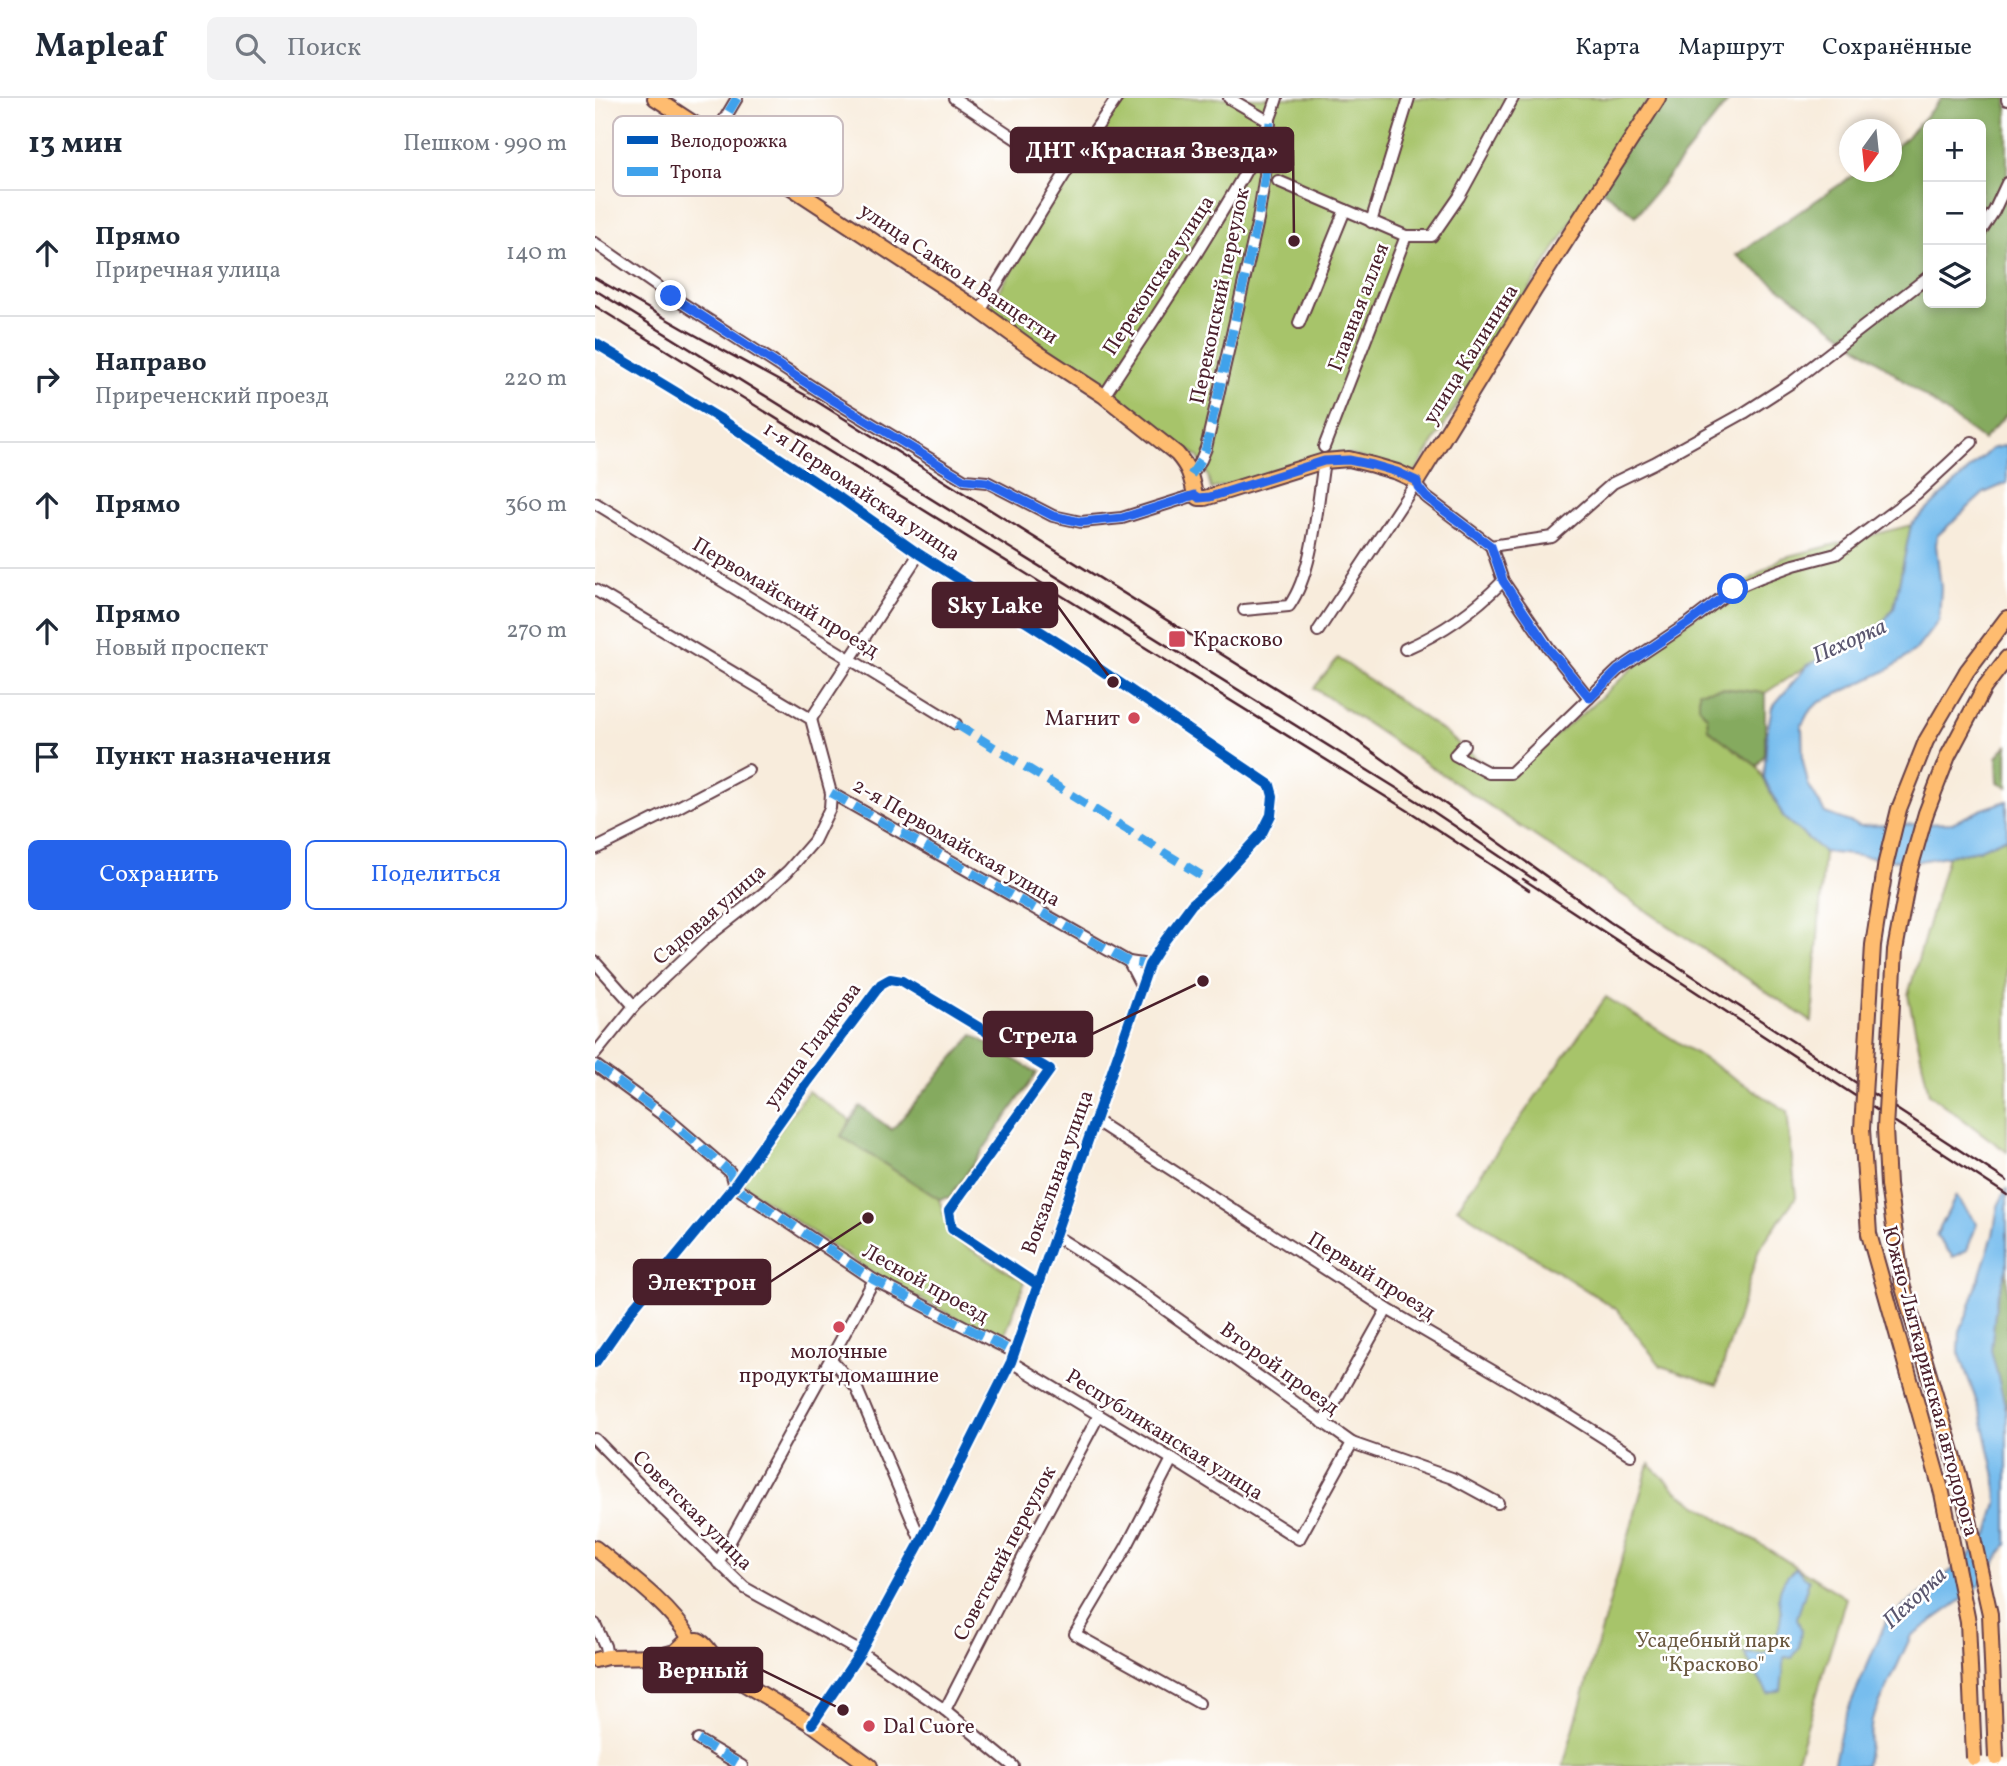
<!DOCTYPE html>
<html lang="ru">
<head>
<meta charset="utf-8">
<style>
  :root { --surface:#fff; --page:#f2f2f3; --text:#1f2937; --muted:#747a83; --line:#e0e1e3; --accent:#2563eb }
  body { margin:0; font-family:Vollkorn,serif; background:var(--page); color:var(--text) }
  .controls { position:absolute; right:21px; top:21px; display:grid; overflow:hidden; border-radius:10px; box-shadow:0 4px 10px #0003 }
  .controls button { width:63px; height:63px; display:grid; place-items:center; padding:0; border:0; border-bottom:2px solid var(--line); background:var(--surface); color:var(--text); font:35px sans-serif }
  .compass { position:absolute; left:1244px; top:21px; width:63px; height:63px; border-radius:50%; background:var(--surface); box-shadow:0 4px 10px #0003; rotate:195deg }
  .stop { position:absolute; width:21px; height:21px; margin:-16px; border:5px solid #2563eb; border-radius:50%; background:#fff }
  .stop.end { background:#2563eb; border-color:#fff; box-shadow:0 2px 7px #0008 }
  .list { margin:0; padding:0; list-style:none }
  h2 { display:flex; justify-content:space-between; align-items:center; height:91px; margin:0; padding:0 28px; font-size:30px }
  h2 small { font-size:23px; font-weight:400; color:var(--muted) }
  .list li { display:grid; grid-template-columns:46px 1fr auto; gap:21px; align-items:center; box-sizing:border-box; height:126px; padding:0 28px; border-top:2px solid var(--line) }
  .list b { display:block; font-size:26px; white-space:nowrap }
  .list p { margin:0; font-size:23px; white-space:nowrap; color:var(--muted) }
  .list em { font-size:23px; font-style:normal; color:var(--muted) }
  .actions { display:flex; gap:14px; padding:21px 28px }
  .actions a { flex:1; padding:16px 0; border:2px solid var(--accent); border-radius:10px; text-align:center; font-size:24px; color:var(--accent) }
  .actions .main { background:var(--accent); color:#fff }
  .icon { flex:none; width:38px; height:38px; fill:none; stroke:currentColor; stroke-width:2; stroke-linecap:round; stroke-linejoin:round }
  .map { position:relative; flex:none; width:1412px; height:1668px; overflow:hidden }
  header { display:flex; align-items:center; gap:42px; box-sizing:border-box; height:98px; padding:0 35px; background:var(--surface); border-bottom:2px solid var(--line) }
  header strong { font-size:33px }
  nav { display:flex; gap:38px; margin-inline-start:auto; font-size:24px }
  .search { width:490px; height:63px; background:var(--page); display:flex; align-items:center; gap:18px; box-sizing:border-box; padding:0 24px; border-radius:10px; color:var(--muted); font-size:26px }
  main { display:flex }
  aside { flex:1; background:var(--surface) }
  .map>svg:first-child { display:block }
</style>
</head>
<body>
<header>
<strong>Mapleaf</strong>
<div class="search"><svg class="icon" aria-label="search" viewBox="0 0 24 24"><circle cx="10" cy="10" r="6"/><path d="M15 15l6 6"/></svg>Поиск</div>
<nav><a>Карта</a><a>Маршрут</a><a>Сохранённые</a></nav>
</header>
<main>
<aside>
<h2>13 мин<small>Пешком · 990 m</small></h2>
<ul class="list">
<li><svg class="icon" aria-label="ahead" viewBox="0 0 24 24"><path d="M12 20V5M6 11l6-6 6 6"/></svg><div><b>Прямо</b><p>Приречная улица</p></div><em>140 m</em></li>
<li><svg class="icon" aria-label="right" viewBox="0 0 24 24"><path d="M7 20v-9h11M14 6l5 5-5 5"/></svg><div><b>Направо</b><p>Приреченский проезд</p></div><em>220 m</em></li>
<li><svg class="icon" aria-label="ahead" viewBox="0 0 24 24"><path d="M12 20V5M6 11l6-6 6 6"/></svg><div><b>Прямо</b></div><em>360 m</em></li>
<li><svg class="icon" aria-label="ahead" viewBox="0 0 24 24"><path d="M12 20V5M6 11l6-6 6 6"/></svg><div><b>Прямо</b><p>Новый проспект</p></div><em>270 m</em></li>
<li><svg class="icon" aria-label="arrive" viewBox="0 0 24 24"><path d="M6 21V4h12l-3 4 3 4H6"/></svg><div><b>Пункт назначения</b></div></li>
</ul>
<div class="actions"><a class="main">Сохранить</a><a>Поделиться</a></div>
</aside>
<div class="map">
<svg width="1412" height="1668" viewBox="0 0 1412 1668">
  <rect width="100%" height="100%" fill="#fff"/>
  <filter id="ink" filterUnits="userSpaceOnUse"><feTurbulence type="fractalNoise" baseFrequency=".0143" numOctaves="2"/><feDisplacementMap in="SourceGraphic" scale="14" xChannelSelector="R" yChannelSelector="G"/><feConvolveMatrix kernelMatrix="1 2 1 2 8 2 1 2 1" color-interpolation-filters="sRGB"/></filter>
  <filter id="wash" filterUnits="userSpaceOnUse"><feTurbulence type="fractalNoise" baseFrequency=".00686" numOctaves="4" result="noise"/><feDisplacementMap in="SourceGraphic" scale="28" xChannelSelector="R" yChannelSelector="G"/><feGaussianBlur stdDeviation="1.57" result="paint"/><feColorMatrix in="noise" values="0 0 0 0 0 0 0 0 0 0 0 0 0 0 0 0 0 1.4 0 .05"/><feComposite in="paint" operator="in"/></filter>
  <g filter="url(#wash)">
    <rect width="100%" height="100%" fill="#f8ecdc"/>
    <g fill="#a7c46b" stroke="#78724b" stroke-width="2">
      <path d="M527,0H1054L819,376L754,356L616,391L613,378L603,359L518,295L441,247L393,212L474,75Z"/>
      <path d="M1316,427L1299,510L1284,529L1258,545L1213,567L1170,595L1126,590L1112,618L1139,651L1162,668L1189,720L1229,754L1217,924L719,590L743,560L848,633L890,667L917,673L993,611L1077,534L1187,460Z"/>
      <path d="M1412,739V1054L1334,996L1313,897L1353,758L1383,752Z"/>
      <path d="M1011,899L1192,1013L1201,1099L1164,1151L1122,1287L1066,1268L1021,1211L862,1110Z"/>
      <path d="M213,993L256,1023L246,1038L344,1101L356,1139L430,1184L407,1244L280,1177L145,1085Z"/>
      <path d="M1054,1366L1085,1396L1251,1500L1200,1668H968Z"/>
    </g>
    <g fill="#85aa5f" stroke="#686445" stroke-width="2" fill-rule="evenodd">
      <path d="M1059,0H1136L1041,118L1007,92Z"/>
      <path d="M1347,0H1412V316L1388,342L1141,157L1263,74H1296L1297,51L1308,43ZM1333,26H1386V205H1333Z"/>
      <path d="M1126,590L1170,595V656L1162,668L1113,631L1112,618L1104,609V593Z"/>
      <path d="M1412,647V689L1403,684L1402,659Z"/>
      <path d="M378,937L442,975L355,1099L344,1101L246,1038L265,1008L297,1032Z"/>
      <path d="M1412,1169V1315L1396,1252L1401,1204Z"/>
    </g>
    <g fill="#77bdee" stroke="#606e8c" stroke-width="2">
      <path d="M1412,347V385L1389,395L1342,438L1341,447L1346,490L1344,522L1320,553L1293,572L1223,605L1213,615L1207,627L1208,663L1213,686L1230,715L1265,728L1357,725L1388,711L1412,703V739L1383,752L1319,764L1229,754L1189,720L1169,680L1172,635L1177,609L1213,567L1258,545L1284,529L1299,510L1316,427L1396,351Z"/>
      <path d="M1412,1090V1169L1401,1204L1396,1252L1412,1315V1446L1387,1485L1378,1494L1316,1538L1277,1622L1271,1668H1238L1248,1623L1292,1521L1370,1462L1393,1436L1402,1405L1401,1383L1387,1319L1364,1254L1365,1233L1373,1214L1398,1137L1403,1108Z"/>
      <path d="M1361,1098L1382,1126L1372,1152L1358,1159L1341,1138Z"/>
      <path d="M1201,1470L1214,1483L1202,1520L1206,1531L1204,1550L1197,1560L1190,1559L1186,1592L1173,1596L1149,1555L1169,1557C1180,1546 1185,1532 1186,1516C1186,1510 1184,1504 1184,1499C1185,1486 1192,1477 1201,1470Z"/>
    </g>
  </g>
  <g filter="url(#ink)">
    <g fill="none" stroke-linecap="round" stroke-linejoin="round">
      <g stroke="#643e46" stroke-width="14">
        <g id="minor">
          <path d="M359,0L471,74"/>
          <path d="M634,0L675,24"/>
          <path d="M1412,0V2"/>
          <path d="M120,37L142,0"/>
          <path d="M683,83L811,138"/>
          <path d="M776,124L814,0"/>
          <path d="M1386,133L1399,113L1412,85"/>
          <path d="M0,145L76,198L236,301L370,382L392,384L458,418L486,424L527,420L600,397"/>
          <path d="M385,213L471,74L522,0"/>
          <path d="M704,225L750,112"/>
          <path d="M0,245L127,322L245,400L324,456L503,570L675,687L678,698L676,717L667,735L620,786L597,806L568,845L554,867L416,1264L326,1443L265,1555L217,1626"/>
          <path d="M509,298C546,241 585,184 620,125C645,85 668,46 682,0"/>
          <path d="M729,349L811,138H837L864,99L918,0"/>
          <path d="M596,377L606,362L611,350L663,122L670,77L675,24"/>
          <path d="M822,383L823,389L831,399L896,448L908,483L954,550L994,600"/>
          <path d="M0,405L361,626"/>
          <path d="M896,448L957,439L1018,385L1059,365L1149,315L1197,284L1333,179"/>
          <path d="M0,492L216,621L236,695L235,710L219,743L193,773L170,794L111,840L39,908L0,956"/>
          <path d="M649,512L694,508C719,473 722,406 729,363"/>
          <path d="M723,533L822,383"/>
          <path d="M810,551C847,535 881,511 908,483"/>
          <path d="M216,621L324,456"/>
          <path d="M869,647L860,657L894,675H916L1023,572L1095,524L1138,491L1166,479L1199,467L1241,456L1321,396L1377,344"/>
          <path d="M236,695L534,864L554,867"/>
          <path d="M0,751L74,714L153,672"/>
          <path d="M0,864L39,908"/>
          <path d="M534,864L547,889"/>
          <path d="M0,967L72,1020L135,1074L139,1088L279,1182L419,1254"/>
          <path d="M501,1023L792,1211L973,1317L1036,1357"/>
          <path d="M459,1137L516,1173L757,1345L857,1380L903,1405"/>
          <path d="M235,1260L262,1291L326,1443"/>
          <path d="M416,1264L577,1361L704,1441L757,1345"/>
          <path d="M0,1265L39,1209L139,1088L212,985L286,886L295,881L307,883L455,972L354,1113L357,1130L443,1187"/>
          <path d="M728,1325L792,1211"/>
          <path d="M0,1341L70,1413L150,1490L264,1553L350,1612L418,1668"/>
          <path d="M577,1361L532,1448L480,1536L604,1605"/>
          <path d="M123,1465L279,1182"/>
          <path d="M0,1526L10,1548L12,1559"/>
          <path d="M350,1612L439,1438L504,1317"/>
          <path d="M103,1642L147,1668"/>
        </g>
      </g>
      <g stroke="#643e46" stroke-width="18">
        <g id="major">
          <path d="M60,0L385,213L437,251L509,298L582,356C595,371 596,379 600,397L604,400H610L729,363L754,361L778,367L802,374L822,383L940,191L1063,0"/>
          <path d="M1372,573L1412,520"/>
          <path d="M1389,590L1412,560"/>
          <path d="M0,1450C33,1477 73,1505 96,1542"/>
          <path d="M66,1558L80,1554L92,1543L103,1542C114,1547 120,1564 130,1574"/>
          <path d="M0,1562L12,1559L65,1558L81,1562L96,1572L113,1570L131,1575L217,1626L275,1668"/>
        </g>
      </g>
      <use href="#minor" stroke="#fff" stroke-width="10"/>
      <use href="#major" stroke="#febc70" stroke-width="14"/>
      <g stroke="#4a1f2b" stroke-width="2.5">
        <path d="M0,180L89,231L221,303L743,629L1015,824L1412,1083"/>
        <path d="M0,192L827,706L940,782"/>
        <path d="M0,208L820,717L934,792"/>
        <path d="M928,781L1412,1097"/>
      </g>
      <g stroke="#643e46" stroke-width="18" stroke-linecap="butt">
        <g id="major-bridge">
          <path d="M1372,573L1331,643L1304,711L1291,764L1278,847L1267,1031L1274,1136L1347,1395L1373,1524L1379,1660"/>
          <path d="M1389,590L1353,658L1331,715L1315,771L1300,852L1290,1031L1293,1087L1307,1186L1364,1377L1395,1516L1401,1660"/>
        </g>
      </g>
      <use href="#major-bridge" stroke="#febc70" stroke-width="14"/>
      <g stroke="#40a2eb" stroke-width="9" stroke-dasharray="18 9" stroke-linecap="butt">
        <path d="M120,37L142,0"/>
        <path d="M596,377L606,362L611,350L663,122L670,77L675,24"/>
        <path d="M361,626L620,786"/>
        <path d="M236,695L534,864L554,867"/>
        <path d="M0,967L72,1020L135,1074L139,1088L279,1182L419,1254"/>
        <path d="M103,1642L147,1668"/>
      </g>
      <g stroke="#fff" stroke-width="15">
        <g id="cycleway">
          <path d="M0,245L127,322L245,400L324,456L503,570L675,687L678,698L676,717L667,735L620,786L597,806L568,845L554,867L416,1264L326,1443L265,1555L217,1626"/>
          <path d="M0,1265L39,1209L139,1088L212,985L286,886L295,881L307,883L455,972L354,1113L357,1130L443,1187"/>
        </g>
      </g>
      <use href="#cycleway" stroke="#0057b8" stroke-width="10"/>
    </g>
  </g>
  <g fill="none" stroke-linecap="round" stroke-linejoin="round" filter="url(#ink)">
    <path stroke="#2563eb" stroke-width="9" d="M76,198L236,301L370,382L392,384L458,418L486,424L527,420L600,397L604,400L615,399L729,363L754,362L778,367L802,374L822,383L823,389L831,399L896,448L908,483L954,551L995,600L1023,572L1095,524L1138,491"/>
  </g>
  <g fill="#d1495b" stroke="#fff" stroke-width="2.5">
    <rect x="573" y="532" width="18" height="18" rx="3.5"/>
    <circle cx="539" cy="620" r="7"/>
    <circle cx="244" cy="1229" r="7"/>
    <circle cx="274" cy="1628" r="7"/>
  </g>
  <g text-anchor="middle" stroke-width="5" stroke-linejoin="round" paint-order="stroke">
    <g font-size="21" fill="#4a1f2b" stroke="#fff">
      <text transform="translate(364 175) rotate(34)" y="7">улица Сакко и Ванцетти</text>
      <text transform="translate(563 177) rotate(-57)" y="7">Перекопская улица</text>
      <text transform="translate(624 198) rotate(-78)" y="7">Перекопский переулок</text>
      <text transform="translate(763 209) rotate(-69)" y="7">Главная аллея</text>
      <text transform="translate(875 256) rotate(-58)" y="7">улица Калинина</text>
      <text transform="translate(267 393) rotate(34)" y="7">1-я Первомайская улица</text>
      <text transform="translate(191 499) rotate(31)" y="7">Первомайский проезд</text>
      <text transform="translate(362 744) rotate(30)" y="7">2-я Первомайская улица</text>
      <text transform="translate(114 816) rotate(-41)" y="7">Садовая улица</text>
      <text transform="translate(217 947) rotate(-54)" y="7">улица Гладкова</text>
      <text transform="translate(462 1074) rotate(-70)" y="7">Вокзальная улица</text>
      <text transform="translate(777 1177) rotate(32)" y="7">Первый проезд</text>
      <text transform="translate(331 1185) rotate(29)" y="7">Лесной проезд</text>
      <text transform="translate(685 1270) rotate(36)" y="7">Второй проезд</text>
      <text transform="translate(1336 1283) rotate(75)" y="7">Южно-Лыткаринская автодорога</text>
      <text transform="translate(570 1336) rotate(32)" y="7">Республиканская улица</text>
      <text transform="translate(98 1412) rotate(45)" y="7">Советская улица</text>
      <text transform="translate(409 1455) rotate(-62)" y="7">Советский переулок</text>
    </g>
    <g font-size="21" fill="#4a1f2b" stroke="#fff" text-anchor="start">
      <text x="598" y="548">Красково</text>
      <text x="525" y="627" text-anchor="end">Магнит</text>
      <text x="244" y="1260" text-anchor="middle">молочные<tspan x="244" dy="24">продукты домашние</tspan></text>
      <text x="288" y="1635">Dal Cuore</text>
    </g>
    <g font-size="21" fill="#6b5941" stroke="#fff">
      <text x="1118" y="1549">Усадебный парк<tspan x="1118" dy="24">"Красково"</tspan></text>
    </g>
    <g font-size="23" font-style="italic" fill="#5a566f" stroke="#fff">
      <text transform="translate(1254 542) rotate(-24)" y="8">Пехорка</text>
      <text transform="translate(1319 1499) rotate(-43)" y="8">Пехорка</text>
    </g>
  </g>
  <rect x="18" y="18" width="230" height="80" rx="10" fill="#fff" stroke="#c9bcbf" stroke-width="2"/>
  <rect x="32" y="38" width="31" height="8" fill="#0057b8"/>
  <rect x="32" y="69" width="31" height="9" fill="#40a2eb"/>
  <g font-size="19" fill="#4a1f2b">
    <text x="75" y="49">Велодорожка</text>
    <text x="75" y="80">Тропа</text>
  </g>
  <path fill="none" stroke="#4a1f2b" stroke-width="2.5" d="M699 143L698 52M518 584L462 507M608 883L497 936M273 1120L175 1184M248 1612L167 1572"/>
  <g fill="#4a1f2b" stroke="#fff" stroke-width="2.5">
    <circle cx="699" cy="143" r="7"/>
    <circle cx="518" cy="584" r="7"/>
    <circle cx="608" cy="883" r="7"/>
    <circle cx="273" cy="1120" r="7"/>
    <circle cx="248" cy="1612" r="7"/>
  </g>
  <g fill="#4a1f2b" stroke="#4a1f2b" stroke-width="2.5">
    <rect x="416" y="30" width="282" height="44" rx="7"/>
    <rect x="338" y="485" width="124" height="44" rx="7"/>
    <rect x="389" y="914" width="108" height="44" rx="7"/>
    <rect x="39" y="1162" width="136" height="44" rx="7"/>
    <rect x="49" y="1550" width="118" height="44" rx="7"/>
  </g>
  <g font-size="23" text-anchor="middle" font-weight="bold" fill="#fff">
    <text x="557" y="60">ДНТ «Красная Звезда»</text>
    <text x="400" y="515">Sky Lake</text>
    <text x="443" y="945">Стрела</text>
    <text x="107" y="1192">Электрон</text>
    <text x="108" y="1580">Верный</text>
  </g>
</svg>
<div class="controls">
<button>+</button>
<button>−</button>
<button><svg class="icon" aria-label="layers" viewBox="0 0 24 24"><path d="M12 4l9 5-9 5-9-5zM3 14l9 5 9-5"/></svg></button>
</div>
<svg class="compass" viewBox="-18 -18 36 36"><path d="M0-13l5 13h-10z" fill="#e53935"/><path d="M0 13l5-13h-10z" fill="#747a83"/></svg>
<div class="stop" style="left:1138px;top:491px"></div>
<div class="stop end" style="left:76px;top:198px"></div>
</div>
</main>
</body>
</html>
